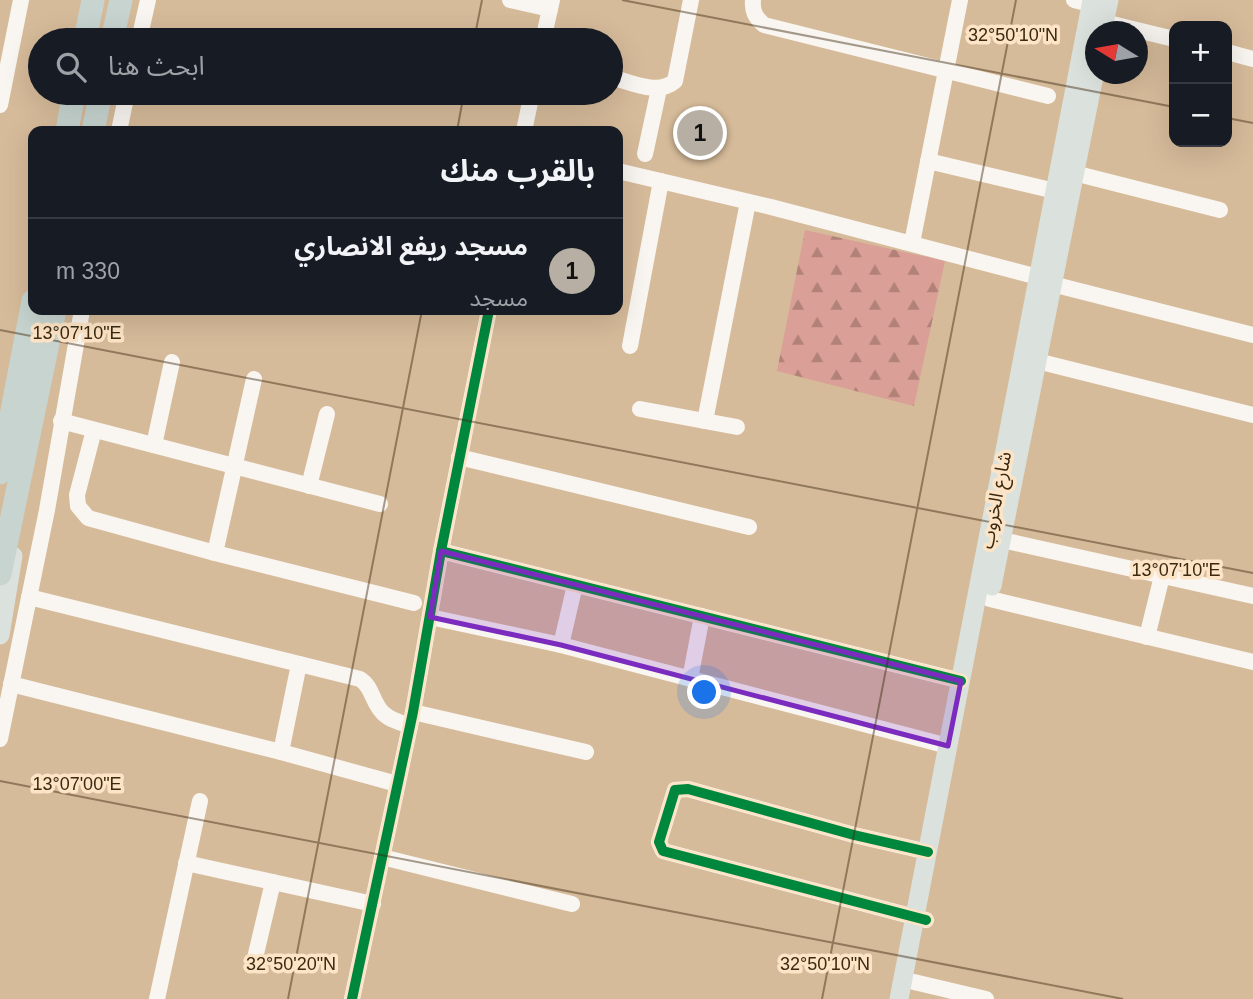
<!DOCTYPE html>
<html lang="ar">
<head>
<meta charset="utf-8">
<style>
  :root { --surface:#171b24; --page:#20242c; --text:#f1f3f6; --muted:#9ea1a6; --line:#363941; --accent:#b7afa4 }
  body { margin:0; font-family:Arial,"Noto Sans Arabic",sans-serif; background:var(--page); color:var(--text); direction:rtl }
  .controls { position:absolute; right:21px; top:21px; display:grid; overflow:hidden; border-radius:14px; box-shadow:0 7px 28px #0002 }
  .controls button { width:63px; height:63px; display:grid; place-items:center; padding:0; border:0; border-bottom:2px solid var(--line); background:var(--surface); color:var(--text); font:35px sans-serif }
  .compass { position:absolute; left:1085px; top:21px; width:63px; height:63px; border-radius:50%; background:var(--surface); box-shadow:0 7px 28px #0002; rotate:281deg }
  .you { position:absolute; left:705px; top:693px; width:24px; height:24px; margin:-18px; border:5px solid #fff; border-radius:50%; background:#1a73e8; box-shadow:0 0 0 10px #1a73e833 }
  .badge { display:grid; place-items:center; width:46px; height:46px; border-radius:50%; background:var(--accent); color:#111; font-size:23px; font-weight:700 }
  .pin { position:absolute; translate:-50% -50%; border:4px solid #fff; box-shadow:0 2px 7px #0006 }
  .list { margin:0; padding:0; list-style:none }
  h2 { display:flex; justify-content:space-between; align-items:center; height:91px; margin:0; padding:0 28px; font-size:30px }
  h2 small { font-size:23px; font-weight:400; color:var(--muted) }
  .list li { display:grid; grid-template-columns:46px 1fr auto; gap:21px; align-items:center; box-sizing:border-box; height:98px; padding:0 28px; border-top:2px solid var(--line) }
  .list b { display:block; font-size:26px; white-space:nowrap }
  .list p { margin:0; font-size:23px; white-space:nowrap; color:var(--muted) }
  .list em { font-size:23px; font-style:normal; color:var(--muted) }
  .icon { flex:none; width:38px; height:38px; fill:none; stroke:currentColor; stroke-width:2; stroke-linecap:round; stroke-linejoin:round }
  .map { position:relative; flex:none; width:1253px; height:999px; overflow:hidden; direction:ltr }
  .search { position:absolute; background:var(--surface); box-shadow:0 7px 28px #0002; left:28px; top:28px; width:595px; height:77px; display:flex; align-items:center; gap:18px; box-sizing:border-box; padding:0 24px; border-radius:38px; color:var(--muted); font-size:26px }
  .panel { position:absolute; background:var(--surface); box-shadow:0 7px 28px #0002; left:28px; top:126px; width:595px; height:189px; border-radius:14px; direction:rtl }
  .map>svg:first-child { display:block }
</style>
</head>
<body>
<div class="map">
<svg width="1253" height="999" viewBox="0 0 1253 999">
  <defs>
    <pattern id="forest-firs" width="22" height="20" patternUnits="userSpaceOnUse" patternTransform="scale(1.75)"><rect width="22" height="20" fill="#da9f96"/><path d="M5 1l3.5 6h-7zM16 11l3.5 6h-7z" fill="#b28279"/></pattern>
  </defs>
  <rect width="100%" height="100%" fill="#d6bb9a"/>
  <path fill="url(#forest-firs)" d="M805,230L945,261L914,406L777,371Z"/>
  <g fill="none" stroke-linecap="round" stroke-linejoin="round">
    <g stroke="#f9f5f0" stroke-width="16">
      <path d="M510,0L550,9"/>
      <path d="M753,0C752,11 755,17 764,25L1048,96"/>
      <path d="M1074,0L1102,7"/>
      <path d="M1104,22L1174,39"/>
      <path d="M139,40L148,0"/>
      <path d="M543,40L552,0"/>
      <path d="M1227,52L1253,59"/>
      <path d="M611,77C630,82 658,96 675,81L691,0"/>
      <path d="M0,105L21,0"/>
      <path d="M119,131L127,93"/>
      <path d="M524,131L532,93"/>
      <path d="M645,154L659,89"/>
      <path d="M928,161L1055,191"/>
      <path d="M618,171L771,207L1038,277"/>
      <path d="M1074,173L1220,210"/>
      <path d="M912,243L960,0"/>
      <path d="M1052,284L1253,335"/>
      <path d="M630,346L661,181"/>
      <path d="M1037,361L1253,415"/>
      <path d="M640,409L737,427"/>
      <path d="M61,421L380,504"/>
      <path d="M705,421L748,202"/>
      <path d="M94,430L77,495L78,506L88,518L215,553L414,603"/>
      <path d="M154,445L172,362"/>
      <path d="M459,457L749,527"/>
      <path d="M309,486L327,414"/>
      <path d="M1002,540L1253,596"/>
      <path d="M441,551L961,681"/>
      <path d="M215,553L254,379"/>
      <path d="M29,597L360,679C373,687 372,703 383,713C390,720 401,723 410,726"/>
      <path d="M990,599L1253,662"/>
      <path d="M430,617L561,645L948,746"/>
      <path d="M1147,637L1162,576"/>
      <path d="M561,645L575,585"/>
      <path d="M690,679L702,616"/>
      <path d="M11,684L281,752L397,784"/>
      <path d="M413,712L586,752"/>
      <path d="M0,739L47,510L82,310"/>
      <path d="M281,752L299,664"/>
      <path d="M382,857L572,904"/>
      <path d="M186,863L373,904"/>
      <path d="M926,920L663,851L659,842L675,790L688,789L854,835L928,852"/>
      <path d="M255,958L273,882"/>
      <path d="M914,982L986,999"/>
      <path d="M157,999L200,801"/>
      <path d="M352,999L413,712L441,551L489,310"/>
    </g>
    <g stroke="#dbe1dc" stroke-width="19">
      <path d="M1102,32L1109,0"/>
      <path d="M992,586L1096,66"/>
      <path d="M0,635L13,556"/>
      <path d="M899,999L1092,0"/>
    </g>
    <g stroke="#c7d4cf" stroke-width="23">
      <path d="M85,40L93,0"/>
      <path d="M112,40L121,0"/>
      <path d="M67,131L74,93"/>
      <path d="M93,131L101,93"/>
      <path d="M0,473L33,301"/>
      <path d="M0,574L55,310"/>
    </g>
    <g stroke="#fde4c6" stroke-width="15">
      <g id="cycleway">
        <path d="M441,551L961,681"/>
        <path d="M926,920L663,851L659,842L675,790L688,789L854,835L928,852"/>
        <path d="M352,999L413,712L441,551L489,310"/>
      </g>
    </g>
    <use href="#cycleway" stroke="#00873e" stroke-width="10"/>
  </g>
  <path fill="#7b2cbf" fill-opacity="0.2" stroke="#7b2cbf" stroke-width="5" stroke-linejoin="round" d="M441,551L961,681L948,746L561,645L430,617Z"/>
  <path fill="none" stroke="#3b2910" stroke-width="2" stroke-opacity="0.45" d="M622,0L1174,107M474,40L482,0M1227,118L1253,123M457,131L464,93M0,330L1253,573M0,781L1123,999M288,999L422,310M822,999L1016,0"/>
  <g text-anchor="middle" stroke-width="7" stroke-linejoin="round" paint-order="stroke">
    <g font-size="19" fill="#3b2910" stroke="#fde4c6">
      <text transform="translate(995 500) rotate(-79)" y="7">شارع الخروب</text>
    </g>
  </g>
  <g font-size="18" text-anchor="middle" fill="#3b2910" stroke="#fde4c6" stroke-width="7" stroke-linejoin="round" paint-order="stroke">
    <text x="1013" y="41">32°50'10"N</text>
    <text x="77" y="339">13°07'10"E</text>
    <text x="1176" y="576">13°07'10"E</text>
    <text x="77" y="790">13°07'00"E</text>
    <text x="291" y="970">32°50'20"N</text>
    <text x="825" y="970">32°50'10"N</text>
  </g>
</svg>
<div class="controls">
<button>+</button>
<button>−</button>
</div>
<svg class="compass" viewBox="-18 -18 36 36"><path d="M0-13l5 13h-10z" fill="#e53935"/><path d="M0 13l5-13h-10z" fill="#9ea1a6"/></svg>
<div class="you"></div>
<div class="pin badge" style="left:700px;top:133px">1</div>
<div class="search"><svg class="icon" aria-label="search" viewBox="0 0 24 24"><circle cx="10" cy="10" r="6"/><path d="M15 15l6 6"/></svg>ابحث هنا</div>
<section class="panel">
<h2>بالقرب منك<small></small></h2>
<ul class="list">
<li><span class="badge">1</span><div><b>مسجد ريفع الانصاري</b><p>مسجد</p></div><em>330 m</em></li>
</ul>
</section>
</div>
</body>
</html>
